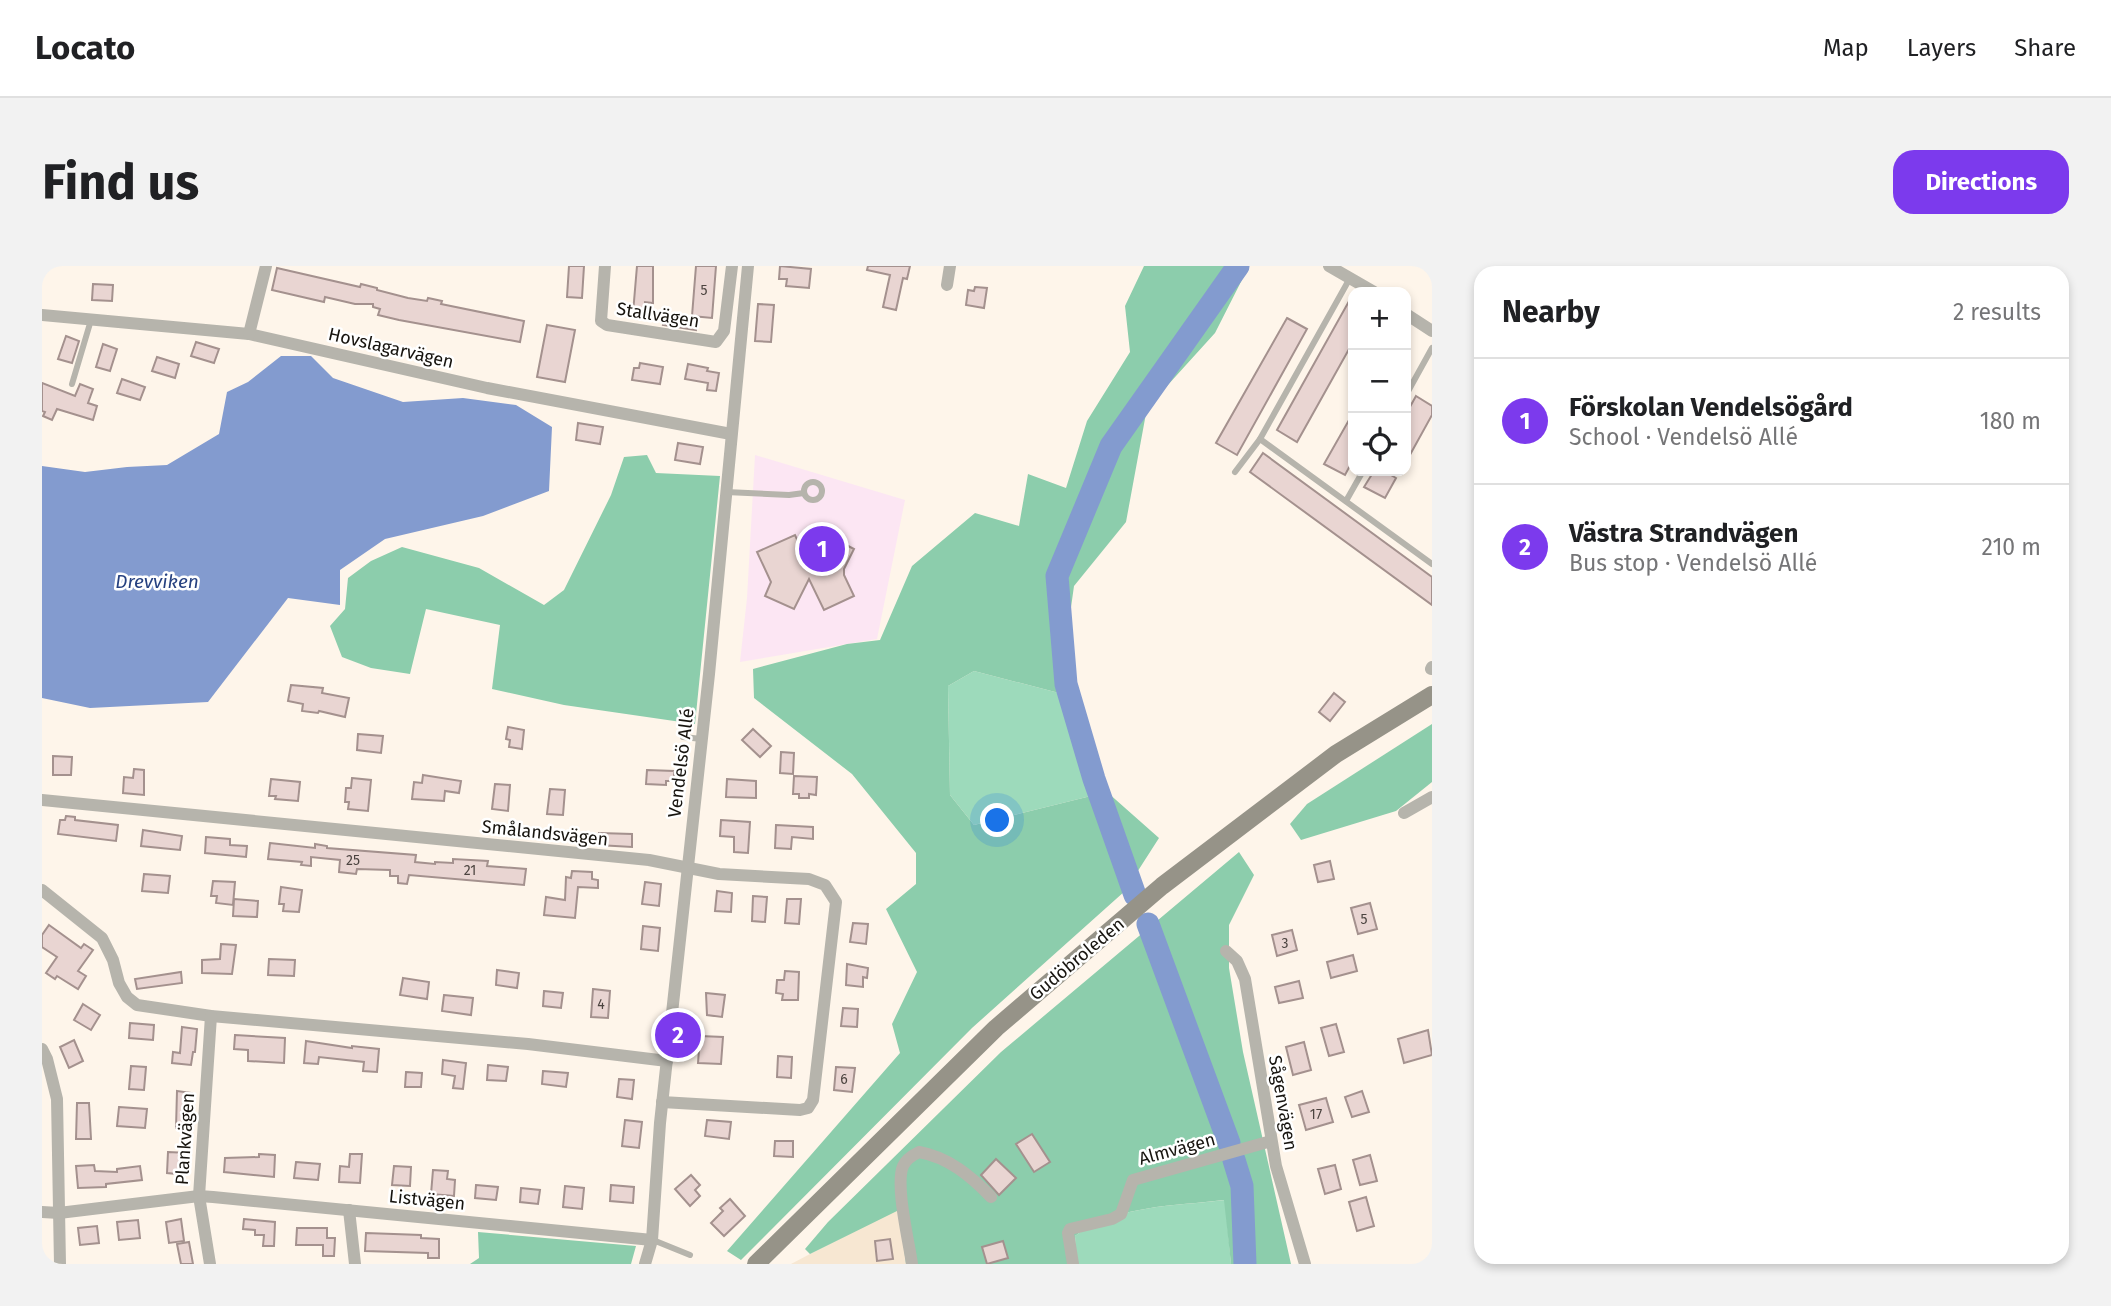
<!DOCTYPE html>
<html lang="en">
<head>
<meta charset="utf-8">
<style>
  :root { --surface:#fff; --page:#f2f2f2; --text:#202124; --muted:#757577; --line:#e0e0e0; --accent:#7c3aed }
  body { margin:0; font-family:"Fira Sans",sans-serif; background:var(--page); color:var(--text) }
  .controls { position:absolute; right:21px; top:21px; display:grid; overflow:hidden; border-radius:14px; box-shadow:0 4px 10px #0003 }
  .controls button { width:63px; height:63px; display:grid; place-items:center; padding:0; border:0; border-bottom:2px solid var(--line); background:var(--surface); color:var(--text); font:35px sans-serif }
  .you { position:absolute; left:956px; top:555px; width:24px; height:24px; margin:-18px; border:5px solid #fff; border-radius:50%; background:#1a73e8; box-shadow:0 0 0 10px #1a73e833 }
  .badge { display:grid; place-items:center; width:46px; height:46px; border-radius:50%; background:var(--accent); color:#fff; font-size:23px; font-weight:700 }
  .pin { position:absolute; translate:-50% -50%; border:4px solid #fff; box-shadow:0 2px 7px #0006 }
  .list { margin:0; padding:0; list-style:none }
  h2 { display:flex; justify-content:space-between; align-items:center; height:91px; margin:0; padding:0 28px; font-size:30px }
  h2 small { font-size:23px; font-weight:400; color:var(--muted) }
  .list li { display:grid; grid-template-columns:46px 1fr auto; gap:21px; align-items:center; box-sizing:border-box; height:126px; padding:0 28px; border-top:2px solid var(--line) }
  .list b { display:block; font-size:26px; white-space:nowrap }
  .list p { margin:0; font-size:23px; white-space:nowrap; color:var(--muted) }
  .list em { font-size:23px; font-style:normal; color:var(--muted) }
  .icon { flex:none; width:38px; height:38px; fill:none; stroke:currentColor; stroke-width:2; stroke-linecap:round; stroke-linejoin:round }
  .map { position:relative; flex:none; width:1390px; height:998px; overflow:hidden; border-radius:21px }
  header { display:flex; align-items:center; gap:42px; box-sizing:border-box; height:98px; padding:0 35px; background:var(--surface); border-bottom:2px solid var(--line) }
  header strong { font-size:33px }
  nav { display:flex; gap:38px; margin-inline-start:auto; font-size:24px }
  .intro { display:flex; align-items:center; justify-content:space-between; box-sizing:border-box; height:168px; padding:0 42px }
  h1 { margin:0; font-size:49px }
  .button { padding:18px 32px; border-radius:21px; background:var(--accent); color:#fff; font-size:24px; font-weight:700 }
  main { display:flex; gap:42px; padding:0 42px }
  aside { flex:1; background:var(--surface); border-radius:21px; box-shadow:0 4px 10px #0003 }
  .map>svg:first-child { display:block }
</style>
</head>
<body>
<header>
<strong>Locato</strong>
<nav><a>Map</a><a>Layers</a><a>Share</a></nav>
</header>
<div class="intro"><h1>Find us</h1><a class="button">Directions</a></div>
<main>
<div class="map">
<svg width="1390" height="998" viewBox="0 0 1390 998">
  <rect width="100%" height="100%" fill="#fef5ea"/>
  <path fill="#f7e7d2" d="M857,943L864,998H749L768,988Z"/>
  <path fill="#fce6f3" d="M713,189L863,234L835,373L698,396L705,332Z"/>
  <g fill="#9ddabb">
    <path d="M932,405L1017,427L1065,526L932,559L908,529L906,420Z"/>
    <path d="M1183,934L1189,998H1035L1033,970C1073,939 1134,940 1183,934Z"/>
  </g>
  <g fill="#8ccdac">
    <path d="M1102,0H1207L1173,67L1105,142L1084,256L1032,320L1017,427L932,405L906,420L908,529L932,559L1065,526L1117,572L1083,625L930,762L699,994L685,985L858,787L850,758L875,706L844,643L874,618V587L810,508L712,432L711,403L805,378L838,374L870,300L933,247L977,260L986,208L1024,222L1045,155L1088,86L1083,40Z"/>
    <path d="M605,189L614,207L678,210L653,458L522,439L450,423L458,359L384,343L368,408L329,402L300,391L288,360L303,343L306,312L329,295L360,281L437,302L502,339L522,324L569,229L582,191Z"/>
    <path d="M1390,458V516L1354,545L1259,574L1248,558L1265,538Z"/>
    <path d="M1197,586L1212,609L1187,659V702L1201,786L1249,998H1189L1182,934C1134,940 1073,939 1033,970L1035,998H864L857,944L768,988L763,983L786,956L959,786Z"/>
    <path d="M436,966L594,980L589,998H428L437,992Z"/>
  </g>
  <path fill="#839bcf" d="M239,90H269L291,112L361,136L421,132L474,139L510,161L507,225L441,250L343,273L298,304V339L246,332L166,436L48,442L0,432V200L43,206L85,201L125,199L177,168L185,126L206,116Z"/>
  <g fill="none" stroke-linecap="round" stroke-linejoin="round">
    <g stroke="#839bcf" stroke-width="23">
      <path d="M1093,629L1052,513L1024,418L1015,310L1069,180L1196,0"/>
      <path d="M1106,658L1187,877"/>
      <path d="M1192,894L1200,920L1203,998"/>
    </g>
  </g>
  <g fill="#e9d5d2" stroke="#a4918e" stroke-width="2">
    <path d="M527,0H542L540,32L525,31Z"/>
    <path d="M595,0H611V37L603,36L602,48L591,47Z"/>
    <path d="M654,0H674L670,52L650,50Z"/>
    <path d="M738,0L769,3L767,22L744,20L745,13H737Z"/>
    <path d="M826,0H868L865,13L861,12L854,44L841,41L848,9L825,4Z"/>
    <path d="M235,2L318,21L319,18L335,22V24L366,32L385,35L386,32L400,35L399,38L482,55L478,76L357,54L336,49L338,43L331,41V38H313L283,31L282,36L230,24Z"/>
    <path d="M51,18L71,19L70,35L50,34Z"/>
    <path d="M933,21L945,22L942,42L924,39L926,24L932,25Z"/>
    <path d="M1311,28V76L1255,176L1235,164Z"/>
    <path d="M716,38L732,39L729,76L713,75Z"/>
    <path d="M623,50L655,56L654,64L621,59Z"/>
    <path d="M1245,52L1265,63L1195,189L1174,177Z"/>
    <path d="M505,59L533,64L523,116L495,111Z"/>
    <path d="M24,70L37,75L30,97L16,93Z"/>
    <path d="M154,76L177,83L172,97L149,90Z"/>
    <path d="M61,78L75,83L68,105L54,101Z"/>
    <path d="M115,91L137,98L133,112L110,105Z"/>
    <path d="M598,97L621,101L618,118L590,114L592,102H597Z"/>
    <path d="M646,98L666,102L665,105L677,107L674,125L665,124L666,117L643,113Z"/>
    <path d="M80,113L103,121L98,134L75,127Z"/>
    <path d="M0,117L33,130L38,118L51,123L46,137L55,140L51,154L15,143L10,154L1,150L3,146L0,145Z"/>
    <path d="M1374,130L1390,140V149L1364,196V148Z"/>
    <path d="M1311,147V194L1303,209L1282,198Z"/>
    <path d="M536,157L561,161L558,178L534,174Z"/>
    <path d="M636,177L661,181L658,198L633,194Z"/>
    <path d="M1221,187L1390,311V339L1208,206Z"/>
    <path d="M1332,205H1342L1354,212L1343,232L1322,221Z"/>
    <path d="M783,268L812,283L802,303V309L812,330L782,344L767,313L752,343L723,330L729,316L715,286L753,269L767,300Z"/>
    <path d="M249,419L281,422L280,427L307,432L303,451L277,445L276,447L260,445L261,438L246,435Z"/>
    <path d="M1292,427L1303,436L1288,455L1277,446Z"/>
    <path d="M466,461L482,464L480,483L467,481L468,474L464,473Z"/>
    <path d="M711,463L729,480L718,491L700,474Z"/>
    <path d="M316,468L341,470L339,487L315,484Z"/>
    <path d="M739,486L752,487L751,508L738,507Z"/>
    <path d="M11,490L30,491L29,509H11Z"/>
    <path d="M92,503L102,504V529L81,527L82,511L91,512Z"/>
    <path d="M605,504L632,505V515H624V519L604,518Z"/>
    <path d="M381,509L419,515L417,527L403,525L402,535L370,533L372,516L380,517Z"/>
    <path d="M752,510L775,511L774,529L767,528V532H757V528H751Z"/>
    <path d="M310,512L329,514L326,545L306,543L307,536H303L304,522H309Z"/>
    <path d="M229,513L258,516L256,535L233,533L234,530H227Z"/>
    <path d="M685,513L714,515V532L684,531Z"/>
    <path d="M453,518L468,519L466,545L450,543Z"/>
    <path d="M508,523L523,524L521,549L505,548Z"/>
    <path d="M24,550L33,551V554L76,559L74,575L16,568L18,554H23Z"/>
    <path d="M679,554L708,556L706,587L692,586V571L678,570Z"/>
    <path d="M734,559L771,561V573L750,571L749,583L733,582Z"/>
    <path d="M101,564L140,570L138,584L99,580Z"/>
    <path d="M557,567L590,568V581L556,579Z"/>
    <path d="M164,571L188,573V579L205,580L204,591L163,587Z"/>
    <path d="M228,577L273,582V578L285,580V582L374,589L373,596L393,598V596L411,597V593L446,595L445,600L484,603L482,619L367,609L365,618L356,617V610H348V604L315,603L314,608L297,606L298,594L269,591V600L259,599L260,596L226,593Z"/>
    <path d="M1288,595L1292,613L1276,616L1272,599Z"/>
    <path d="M530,605L550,606V613L556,614V622L536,621L533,652L502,649L504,631L523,634L524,611L529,612Z"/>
    <path d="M102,608L128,610L126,627L100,625Z"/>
    <path d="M171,615L193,616L191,639L174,637L175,630H169Z"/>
    <path d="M603,616L619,618L617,640L600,638Z"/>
    <path d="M239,621L260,624L257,646L241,645L242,638H237Z"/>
    <path d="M675,625L690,627L689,646L673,645Z"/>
    <path d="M711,630L725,631L723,656L710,655Z"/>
    <path d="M192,633L216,635L215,651L191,650Z"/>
    <path d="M745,633H759L757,658L743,657Z"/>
    <path d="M1328,637L1335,663L1316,668L1309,642Z"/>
    <path d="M811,657L826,658L824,678L808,676Z"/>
    <path d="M7,659L39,682L42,678L51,684L36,705L44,710L36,723L15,710L13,713L4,707L15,691L0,681V669Z"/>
    <path d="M601,660L618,662L616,685L599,683Z"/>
    <path d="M1250,664L1255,684L1235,690L1230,669Z"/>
    <path d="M179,678L194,679L190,708L160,707V694L178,693Z"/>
    <path d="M1311,689L1315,705L1289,712L1285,696Z"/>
    <path d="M227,693L253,694L252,710L226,709Z"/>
    <path d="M805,698L826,702L825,712L821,711V721L804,719Z"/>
    <path d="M455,704L477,707L475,722L454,719Z"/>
    <path d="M743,705L757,706L756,734H740L741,728L734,727L735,714H742Z"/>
    <path d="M139,706L140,717L95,723L93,713Z"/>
    <path d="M361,712L387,716L385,733L358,729Z"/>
    <path d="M1257,715L1261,732L1237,737L1233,721Z"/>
    <path d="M551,723L568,725L566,752L549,751Z"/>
    <path d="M502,725L521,727L519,742L501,740Z"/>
    <path d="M664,727L683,729L680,751L665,749Z"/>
    <path d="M402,729L431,732L429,749L400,745Z"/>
    <path d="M41,738L58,749L49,764L32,754Z"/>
    <path d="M801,742L816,743L815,761L799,760Z"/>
    <path d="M88,757L112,759L111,774L87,772Z"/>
    <path d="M1294,758L1302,786L1287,790L1279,762Z"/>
    <path d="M140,761L155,763L153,786H151L149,799L130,797L131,786L138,787Z"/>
    <path d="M1386,764L1390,789L1362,797L1356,773Z"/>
    <path d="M193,769L243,772L242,797L206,795V784L192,783Z"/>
    <path d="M658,770L681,771L679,798L656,797Z"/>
    <path d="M32,774L41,795L27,802L18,781Z"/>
    <path d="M264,775L310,782V780L337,783L335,806L321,805L322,796L277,791L276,798L262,797Z"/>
    <path d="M1262,776L1269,804L1251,809L1244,781Z"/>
    <path d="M736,790L750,791L749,812L735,811Z"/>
    <path d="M401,794L424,797L421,823L411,822L413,810L400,808Z"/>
    <path d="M446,799L466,801L464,815L445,814Z"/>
    <path d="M89,800L104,801L102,824L87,823Z"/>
    <path d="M794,801L813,802L810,826L792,824Z"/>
    <path d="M501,805L526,807L524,821L500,818Z"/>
    <path d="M364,806L380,807L379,821H363Z"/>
    <path d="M577,813L592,814L590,833L575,831Z"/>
    <path d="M135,825L150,827L145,863L134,862Z"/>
    <path d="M1320,825L1327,846L1310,851L1303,831Z"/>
    <path d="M1284,832L1291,856L1264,864L1257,839Z"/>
    <path d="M35,837H47L49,873H34Z"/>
    <path d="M77,841L105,843L103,862L75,860Z"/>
    <path d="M583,854L600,856L597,882L580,880Z"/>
    <path d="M665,854L689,856L687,873L663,870Z"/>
    <path d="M990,868L1008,896L992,906L974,878Z"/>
    <path d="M733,875H751V891L732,890Z"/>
    <path d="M126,886L146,887L144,909L125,907Z"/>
    <path d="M217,888L233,889L232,911L182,906L183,892L217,891Z"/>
    <path d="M308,888H320L318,917L297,916L298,900L307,901Z"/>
    <path d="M1328,889L1335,915L1318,919L1311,894Z"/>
    <path d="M954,893L974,912L957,929L939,909Z"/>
    <path d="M254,896L278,898L276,914L252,912Z"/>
    <path d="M52,899L53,905L75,906V903L98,900L100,914L64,918V921L36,922L34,900Z"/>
    <path d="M1293,899L1299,923L1283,928L1276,903Z"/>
    <path d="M352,900L369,901L368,920L350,919Z"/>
    <path d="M391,904L406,905L405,913L413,914L412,930L389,928Z"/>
    <path d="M649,909L658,919L653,924L658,930L648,940L633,923Z"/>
    <path d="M434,919L456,921L454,934L433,932Z"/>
    <path d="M569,919L592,921L591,937L568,935Z"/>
    <path d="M523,920L542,922L540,943L521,941Z"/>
    <path d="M479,922L498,924L496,938L478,936Z"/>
    <path d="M1324,931L1332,960L1315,965L1307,936Z"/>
    <path d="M688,933L703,950L682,970L669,957L681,945L678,942Z"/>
    <path d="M139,953L142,975L127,977L124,956Z"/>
    <path d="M202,953L233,956L232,980H221L222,969H213V964L201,963Z"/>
    <path d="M96,954L98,972L77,974L75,956Z"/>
    <path d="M55,960L57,977L38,979L36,962Z"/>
    <path d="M255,962H285V972H293L292,990H281V979H254Z"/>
    <path d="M324,967L379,969V972L397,973V992H386V987L323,985Z"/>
    <path d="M848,973L851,993L835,995L833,975Z"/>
    <path d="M961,975L966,992L945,998L940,981Z"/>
    <path d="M147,976L151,998H139L135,978Z"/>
  </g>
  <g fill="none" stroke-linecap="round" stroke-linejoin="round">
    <g stroke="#b6b4ac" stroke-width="6">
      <path d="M30,118L49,54"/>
      <path d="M1364,129L1390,82"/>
      <path d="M1218,173L1390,298"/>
      <path d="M1193,206L1218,173L1308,12"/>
      <circle cx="771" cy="225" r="9"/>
      <path d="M684,226L747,229L762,227"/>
      <path d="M1304,235L1321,205"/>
      <path d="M641,471L660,473"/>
      <path d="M611,974L648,989"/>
    </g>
    <g stroke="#b6b4ac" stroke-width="12">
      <path d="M563,0L559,55L565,59L674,76L682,65L690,0"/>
      <path d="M1287,0L1332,26"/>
      <path d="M905,19L908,0"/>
      <path d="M1364,48L1390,65"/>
      <path d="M0,49L207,68L445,122L689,168"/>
      <path d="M207,68L224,0"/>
      <path d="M1389,403L1390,401"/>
      <path d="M0,534L607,594L677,608L767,613L783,619L794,636L771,834L766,842L758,844L620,836"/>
      <path d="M1362,547L1390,531"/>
      <path d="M0,624L60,672L71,694L77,717L85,731L95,739L169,750L486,778L625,795"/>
      <path d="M1184,685L1195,695L1203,713L1234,900L1263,998"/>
      <path d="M0,783L5,793L15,833L18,998"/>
      <path d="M307,944L313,998"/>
      <path d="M0,946L17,947L157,930L171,931L610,974"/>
      <path d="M168,998L157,930L169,750"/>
      <path d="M603,998L610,974L618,857L667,408L706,0"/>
      <path d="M870,998C867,976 853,919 861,900C864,893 871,889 877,886C906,891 929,910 949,931"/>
      <path d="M1031,998L1026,967L1028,963L1070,953L1079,948L1091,914L1229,875"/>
    </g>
    <path stroke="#969388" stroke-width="18" d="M714,998L954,762L1120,620L1294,488L1390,429"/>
  </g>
  <g text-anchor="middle" stroke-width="5" stroke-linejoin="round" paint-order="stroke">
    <g font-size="14" fill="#4c4440">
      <text x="662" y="29">5</text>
      <text x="311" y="599">25</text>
      <text x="428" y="609">21</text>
      <text x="1322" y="658">5</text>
      <text x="1243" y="682">3</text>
      <text x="559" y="743">4</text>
      <text x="802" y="818">6</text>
      <text x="1274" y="853">17</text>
    </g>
    <g font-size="18" fill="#17140f" stroke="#fff">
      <text transform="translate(616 49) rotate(9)" y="6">Stallvägen</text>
      <text transform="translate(349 82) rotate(13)" y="6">Hovslagarvägen</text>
      <text transform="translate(639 497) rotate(-83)" y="6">Vendelsö Allé</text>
      <text transform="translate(503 567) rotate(6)" y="6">Smålandsvägen</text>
      <text transform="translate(1035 693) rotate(-40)" y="6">Gudöbroleden</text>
      <text transform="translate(1241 837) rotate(80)" y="6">Sågenvägen</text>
      <text transform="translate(143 873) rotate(-86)" y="6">Plankvägen</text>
      <text transform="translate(1135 883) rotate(-15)" y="6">Almvägen</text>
      <text transform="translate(385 934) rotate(6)" y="6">Listvägen</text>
    </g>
    <g font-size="19" font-style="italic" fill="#264180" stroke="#fff">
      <text x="115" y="322">Drevviken</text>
    </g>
  </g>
</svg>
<div class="controls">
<button>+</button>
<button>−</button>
<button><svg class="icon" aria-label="locate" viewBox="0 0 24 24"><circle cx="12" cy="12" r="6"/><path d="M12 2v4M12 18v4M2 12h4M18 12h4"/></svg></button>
</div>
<div class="you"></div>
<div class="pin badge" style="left:780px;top:283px">1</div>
<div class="pin badge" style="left:636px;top:769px">2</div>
</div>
<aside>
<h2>Nearby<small>2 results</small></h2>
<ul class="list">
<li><span class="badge">1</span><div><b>Förskolan Vendelsögård</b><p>School · Vendelsö Allé</p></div><em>180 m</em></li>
<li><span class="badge">2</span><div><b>Västra Strandvägen</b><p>Bus stop · Vendelsö Allé</p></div><em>210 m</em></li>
</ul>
</aside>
</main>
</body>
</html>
